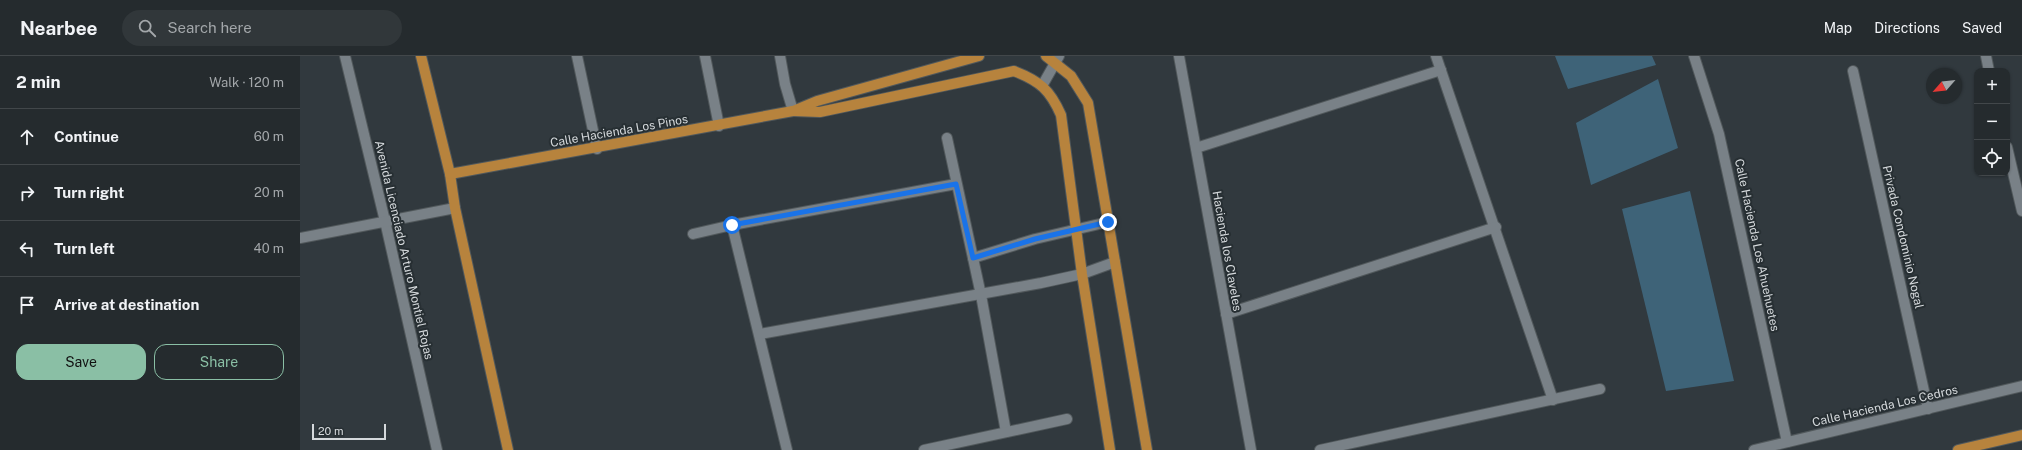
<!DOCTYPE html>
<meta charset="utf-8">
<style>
:root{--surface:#252b2e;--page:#31373a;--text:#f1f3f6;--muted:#a3a7aa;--line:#42474a;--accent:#8abfa5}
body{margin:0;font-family:"Public Sans",sans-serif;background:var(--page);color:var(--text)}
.controls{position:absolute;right:12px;top:12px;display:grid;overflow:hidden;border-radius:8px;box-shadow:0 1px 3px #0004}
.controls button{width:36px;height:36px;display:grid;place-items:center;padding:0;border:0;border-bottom:1px solid var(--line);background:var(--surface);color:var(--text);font:20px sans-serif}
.compass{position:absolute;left:1626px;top:12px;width:36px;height:36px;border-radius:50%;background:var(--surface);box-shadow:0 1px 3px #0004;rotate:242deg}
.scale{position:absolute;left:12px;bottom:10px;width:74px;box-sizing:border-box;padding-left:4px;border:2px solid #d5d9dc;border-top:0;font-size:11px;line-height:14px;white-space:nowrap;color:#d5d9dc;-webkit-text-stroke:3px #272f33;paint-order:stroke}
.stop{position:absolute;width:12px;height:12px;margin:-9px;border:3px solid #1a73e8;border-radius:50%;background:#fff}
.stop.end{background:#1a73e8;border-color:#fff;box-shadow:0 1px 4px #0008}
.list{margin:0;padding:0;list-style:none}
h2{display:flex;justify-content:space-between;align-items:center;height:52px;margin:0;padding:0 16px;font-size:17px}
h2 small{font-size:13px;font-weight:400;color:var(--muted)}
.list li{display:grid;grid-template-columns:26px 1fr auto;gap:12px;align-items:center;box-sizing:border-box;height:56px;padding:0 16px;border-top:1px solid var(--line)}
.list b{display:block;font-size:15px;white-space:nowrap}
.list em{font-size:13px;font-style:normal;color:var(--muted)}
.actions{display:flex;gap:8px;padding:12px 16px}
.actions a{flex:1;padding:9px 0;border:1px solid var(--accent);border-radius:12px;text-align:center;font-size:14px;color:var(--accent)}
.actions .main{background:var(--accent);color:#111}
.icon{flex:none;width:22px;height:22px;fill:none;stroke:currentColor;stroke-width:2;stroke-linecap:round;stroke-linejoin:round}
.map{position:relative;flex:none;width:1722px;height:394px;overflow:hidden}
header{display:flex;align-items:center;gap:24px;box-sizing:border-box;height:56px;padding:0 20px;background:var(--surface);border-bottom:1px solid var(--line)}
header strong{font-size:19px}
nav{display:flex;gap:22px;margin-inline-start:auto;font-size:14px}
.search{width:280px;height:36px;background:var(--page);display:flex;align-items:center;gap:10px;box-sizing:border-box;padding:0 14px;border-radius:22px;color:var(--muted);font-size:15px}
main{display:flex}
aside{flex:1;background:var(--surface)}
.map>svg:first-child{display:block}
.green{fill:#3e6378}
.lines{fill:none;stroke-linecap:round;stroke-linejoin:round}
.minor-casing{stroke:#51585b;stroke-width:12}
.major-casing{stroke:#51585b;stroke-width:12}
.minor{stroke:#798187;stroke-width:10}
.major{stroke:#b7833d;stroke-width:10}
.route{stroke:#1a73e8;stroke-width:5}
.labels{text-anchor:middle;stroke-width:4;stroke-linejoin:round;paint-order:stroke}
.street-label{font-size:12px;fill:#d5d9dc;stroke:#272f33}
</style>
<header>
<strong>Nearbee</strong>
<div class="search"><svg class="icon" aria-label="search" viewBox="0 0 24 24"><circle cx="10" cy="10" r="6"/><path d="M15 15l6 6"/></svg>Search here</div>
<nav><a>Map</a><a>Directions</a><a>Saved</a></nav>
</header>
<main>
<aside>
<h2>2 min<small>Walk · 120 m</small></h2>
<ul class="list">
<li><svg class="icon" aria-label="ahead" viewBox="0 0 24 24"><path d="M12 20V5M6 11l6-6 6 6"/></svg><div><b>Continue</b></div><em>60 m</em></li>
<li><svg class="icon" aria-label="right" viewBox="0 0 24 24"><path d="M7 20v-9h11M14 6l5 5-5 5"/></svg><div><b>Turn right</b></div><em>20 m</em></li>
<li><svg class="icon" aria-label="left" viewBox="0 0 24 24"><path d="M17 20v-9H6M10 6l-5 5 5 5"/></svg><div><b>Turn left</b></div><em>40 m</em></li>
<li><svg class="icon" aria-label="arrive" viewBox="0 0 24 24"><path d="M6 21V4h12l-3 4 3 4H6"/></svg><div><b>Arrive at destination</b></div></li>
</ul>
<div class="actions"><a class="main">Save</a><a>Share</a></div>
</aside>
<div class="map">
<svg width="1722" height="394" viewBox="0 0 1722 394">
<rect width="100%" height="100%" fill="#31393e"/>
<g class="green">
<path d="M 1255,0 L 1352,0 L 1356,9 L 1268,33 Z"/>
<path d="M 1358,23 L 1378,92 L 1291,129 L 1276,67 Z"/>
<path d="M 1390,135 L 1434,325 L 1366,335 L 1322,153 Z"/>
</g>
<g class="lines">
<defs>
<g id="minor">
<path d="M 45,0 L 85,165 L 137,394"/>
<path d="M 277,0 L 297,93"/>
<path d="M 405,0 L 419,70"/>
<path d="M 480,0 L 485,28 L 493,55"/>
<path d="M 879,0 L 951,394"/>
<path d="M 1136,0 L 1253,344"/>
<path d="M 1394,0 L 1419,78 L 1487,386"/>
<path d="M 1686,0 L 1689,15"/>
<path d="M 1553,15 L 1628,353"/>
<path d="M 742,30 L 759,0"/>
<path d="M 647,82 L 681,239 L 706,376"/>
<path d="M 1707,91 L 1722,155"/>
<path d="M 896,92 L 1141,14"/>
<path d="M 432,169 L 487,394"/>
<path d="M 393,178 L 432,169 L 656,128"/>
<path d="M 0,182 L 155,152"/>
<path d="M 673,202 L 735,183 L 808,166"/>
<path d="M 926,258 L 1196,171"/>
<path d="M 460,278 L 741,227 L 782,218 L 815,206"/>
<path d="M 624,394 L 767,363"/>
<path d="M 1020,394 L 1300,333"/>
<path d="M 1454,394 L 1722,330"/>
</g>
<g id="major">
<path d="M 121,0 L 150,118 L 155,152 L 208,394"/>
<path d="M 746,0 L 771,20 L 788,47 L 847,394"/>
<path d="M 493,55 L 520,56 L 714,15 C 740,25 750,34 761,59 L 782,218 L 810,394"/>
<path d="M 150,118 L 493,55 L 517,45 L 679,0"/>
<path d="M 1658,394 L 1722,379"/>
</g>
</defs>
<use href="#minor" class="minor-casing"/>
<use href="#major" class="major-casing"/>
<use href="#minor" class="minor"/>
<use href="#major" class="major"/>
</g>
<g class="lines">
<path class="route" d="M 432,169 L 656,128 L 673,202 L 735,183 L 808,166"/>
</g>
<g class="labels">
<g class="street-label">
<text transform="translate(319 75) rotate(-10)" y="4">Calle Hacienda Los Pinos</text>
<text transform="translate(1603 181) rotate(77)" y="4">Privada Condominio Nogal</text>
<text transform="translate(1457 189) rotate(78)" y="4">Calle Hacienda Los Ahuehuetes</text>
<text transform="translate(104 194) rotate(77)" y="4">Avenida Licenciado Arturo Montiel Rojas</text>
<text transform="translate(927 195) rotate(80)" y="4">Hacienda los Claveles</text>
<text transform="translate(1585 350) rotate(-13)" y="4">Calle Hacienda Los Cedros</text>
</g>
</g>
</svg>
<div class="controls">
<button>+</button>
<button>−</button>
<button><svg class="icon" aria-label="locate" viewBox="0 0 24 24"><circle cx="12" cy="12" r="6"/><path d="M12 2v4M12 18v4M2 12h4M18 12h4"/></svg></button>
</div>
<svg class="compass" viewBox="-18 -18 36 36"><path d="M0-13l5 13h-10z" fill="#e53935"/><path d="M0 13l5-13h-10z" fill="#a3a7aa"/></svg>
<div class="scale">20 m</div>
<div class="stop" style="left:432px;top:169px"></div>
<div class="stop end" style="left:808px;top:166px"></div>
</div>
</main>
